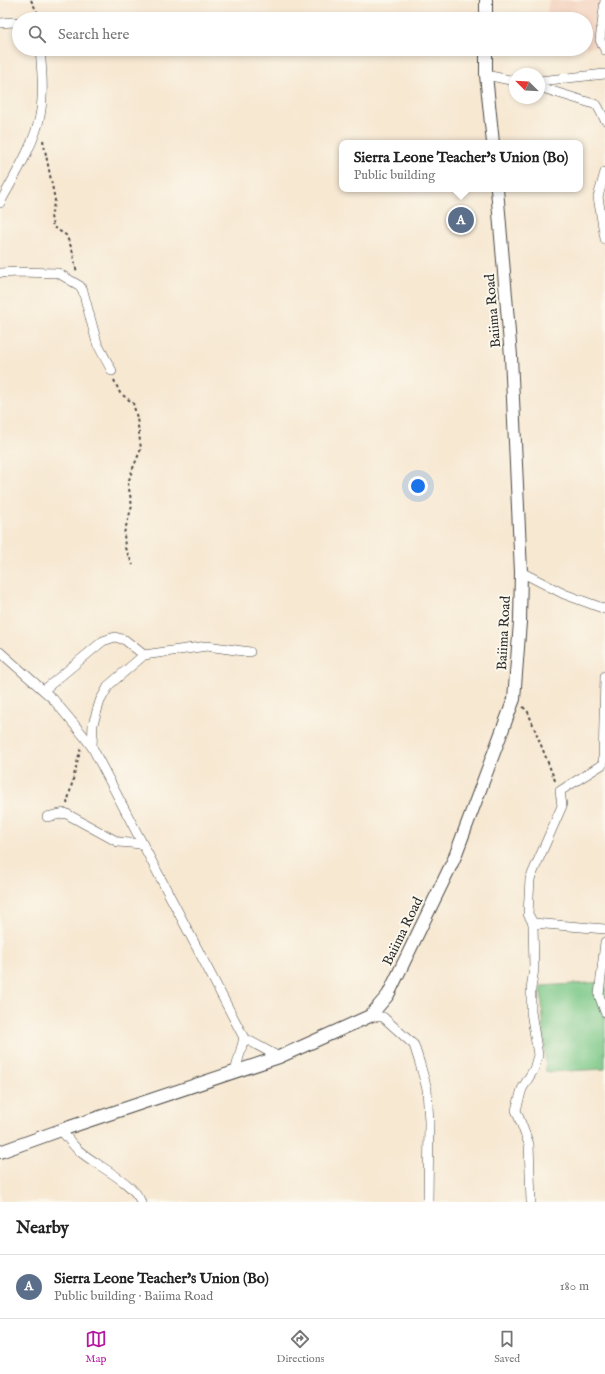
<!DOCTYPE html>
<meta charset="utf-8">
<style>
:root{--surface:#fff;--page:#f6f6f6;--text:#222;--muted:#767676;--line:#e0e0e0;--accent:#b5179e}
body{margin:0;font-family:"IM FELL English",serif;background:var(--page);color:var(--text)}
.compass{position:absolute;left:509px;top:68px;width:36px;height:36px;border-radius:50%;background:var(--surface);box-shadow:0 2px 6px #0003;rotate:294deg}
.you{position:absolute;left:418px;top:486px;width:14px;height:14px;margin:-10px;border:3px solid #fff;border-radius:50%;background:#1a73e8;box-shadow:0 0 0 6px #1a73e833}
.badge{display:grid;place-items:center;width:26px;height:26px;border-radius:50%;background:var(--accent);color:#fff;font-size:13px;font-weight:700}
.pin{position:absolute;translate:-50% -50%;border:2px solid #fff;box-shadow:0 1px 4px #0006}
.popup{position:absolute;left:339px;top:140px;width:244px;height:52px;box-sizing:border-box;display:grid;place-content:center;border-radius:8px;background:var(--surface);filter:drop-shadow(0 1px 3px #0005);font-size:13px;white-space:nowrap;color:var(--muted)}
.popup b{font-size:15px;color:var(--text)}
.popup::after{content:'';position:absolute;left:50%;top:100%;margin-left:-8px;border:8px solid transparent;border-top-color:var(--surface)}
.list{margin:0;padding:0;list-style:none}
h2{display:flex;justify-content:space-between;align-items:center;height:52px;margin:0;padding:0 16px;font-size:17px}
h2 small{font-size:13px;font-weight:400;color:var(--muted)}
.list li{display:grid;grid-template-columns:26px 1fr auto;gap:12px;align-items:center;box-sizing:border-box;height:64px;padding:0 16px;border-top:1px solid var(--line)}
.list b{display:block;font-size:15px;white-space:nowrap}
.list p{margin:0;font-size:13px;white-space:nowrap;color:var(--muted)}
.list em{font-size:13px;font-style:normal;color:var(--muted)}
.icon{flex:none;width:22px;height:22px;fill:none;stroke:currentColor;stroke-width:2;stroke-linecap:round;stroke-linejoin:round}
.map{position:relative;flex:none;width:605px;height:1202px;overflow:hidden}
.search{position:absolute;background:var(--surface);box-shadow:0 2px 6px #0003;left:12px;right:12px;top:12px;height:44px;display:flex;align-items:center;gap:10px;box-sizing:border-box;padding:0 14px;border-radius:22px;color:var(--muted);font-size:15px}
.sheet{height:116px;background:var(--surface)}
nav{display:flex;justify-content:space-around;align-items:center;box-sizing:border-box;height:56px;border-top:1px solid var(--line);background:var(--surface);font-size:11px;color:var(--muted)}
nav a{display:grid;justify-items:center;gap:2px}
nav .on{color:var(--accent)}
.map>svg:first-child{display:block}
.built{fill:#f4d3c0}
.green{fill:#79c786;stroke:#527958}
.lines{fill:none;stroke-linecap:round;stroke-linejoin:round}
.street-casing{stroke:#4a4744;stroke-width:10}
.secondary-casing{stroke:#4a4744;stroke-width:14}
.path{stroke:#4a4744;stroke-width:2;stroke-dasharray:3 3;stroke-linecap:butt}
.street{stroke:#fff;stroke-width:9}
.secondary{stroke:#fff;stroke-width:12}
.labels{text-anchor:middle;stroke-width:4;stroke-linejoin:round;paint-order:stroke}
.street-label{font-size:14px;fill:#2b2b2b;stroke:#fbf7ec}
</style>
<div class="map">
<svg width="605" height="1202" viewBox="0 0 605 1202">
<rect width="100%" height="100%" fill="#fbf7ec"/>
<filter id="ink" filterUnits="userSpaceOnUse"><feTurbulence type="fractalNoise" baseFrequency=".025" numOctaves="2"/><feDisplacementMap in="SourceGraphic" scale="8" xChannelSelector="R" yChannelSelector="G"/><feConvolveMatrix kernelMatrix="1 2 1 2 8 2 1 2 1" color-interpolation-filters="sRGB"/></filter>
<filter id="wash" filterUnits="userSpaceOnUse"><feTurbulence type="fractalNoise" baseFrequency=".012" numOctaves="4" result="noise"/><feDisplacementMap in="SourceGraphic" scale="16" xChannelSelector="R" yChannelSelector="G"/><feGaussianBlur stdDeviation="0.9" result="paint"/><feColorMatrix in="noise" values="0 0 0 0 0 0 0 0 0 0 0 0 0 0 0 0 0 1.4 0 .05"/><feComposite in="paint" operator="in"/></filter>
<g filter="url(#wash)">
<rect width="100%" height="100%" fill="#f7e8d2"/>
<path class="built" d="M 549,0 L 603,0 L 598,47 L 586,48 L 586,19 L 550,19 L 547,15 Z"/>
<path class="green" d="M 605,982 L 605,1069 L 546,1072 L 541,986 Z"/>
</g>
<g filter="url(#ink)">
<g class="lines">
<defs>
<g id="street">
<path d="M 605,0 L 600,40 L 605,50"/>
<path d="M 0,23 L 14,22 L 19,23"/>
<path d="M 486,75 L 515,81"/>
<path d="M 539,81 L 605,74"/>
<path d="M 539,87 L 597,105 L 605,120"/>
<path d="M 605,172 L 598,197 L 605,239"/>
<path d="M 0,203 C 14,177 34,145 40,116 C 44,94 42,71 40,49"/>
<path d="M 0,273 L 18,272 L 58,273 L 80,286 L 83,291 L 97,343 L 112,371"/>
<path d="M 521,572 L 564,594 L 605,609"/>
<path d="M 0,652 L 53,699 L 83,735 L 92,747 L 244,1038 L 279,1057"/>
<path d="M 44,690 L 103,641 L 115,637 L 125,640 L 144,655"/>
<path d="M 92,747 L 93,724 L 100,701 L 109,685 L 144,655 L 207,646 L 250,652"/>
<path d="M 47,817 L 65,813 L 118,842 L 142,844"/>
<path d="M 533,923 L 605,929"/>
<path d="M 605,942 L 599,995 L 605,1012"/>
<path d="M 370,1016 L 383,1017 L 414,1045 L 420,1064 L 427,1089 L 429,1122 L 428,1202"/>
<path d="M 235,1072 L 244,1038"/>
<path d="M 61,1130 C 66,1136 71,1143 77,1149 C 94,1165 133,1181 141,1202"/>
<path d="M 531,1202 L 529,1144 L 516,1110 L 522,1089 L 534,1069 L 538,1055 L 531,1012 L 531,989 L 534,969 L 533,923 L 528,914 L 530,879 L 562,806 L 560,791 L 603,764 L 605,676"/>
</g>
<g id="secondary">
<path d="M 486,19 L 486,0"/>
<path d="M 486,49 L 486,75 L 493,143"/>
<path d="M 0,1152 L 61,1130 L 279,1057 L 370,1016 L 388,995 L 454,859 L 514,699 L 520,622 L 521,572 L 511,356 L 497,189"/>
</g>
</defs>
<use href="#street" class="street-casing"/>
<use href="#secondary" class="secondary-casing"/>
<g class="path">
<path d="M 31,0 L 37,12 L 37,19"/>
<path d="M 43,140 L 55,200 L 51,216 L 53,227 L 66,235 L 72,249 L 77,273"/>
<path d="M 114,380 L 120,393 L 133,403 L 137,418 L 141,449 L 133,468 L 128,483 L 132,506 L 124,533 L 125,548 L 133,565"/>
<path d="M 523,707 L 528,712 L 556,783"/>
<path d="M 67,804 L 81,747"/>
</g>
<use href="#street" class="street"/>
<use href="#secondary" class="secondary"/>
</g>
</g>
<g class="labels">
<g class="street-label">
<text transform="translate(492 311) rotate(-95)" y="5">Baiima Road</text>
<text transform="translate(503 633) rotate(-87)" y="5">Baiima Road</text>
<text transform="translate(402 931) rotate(-64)" y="5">Baiima Road</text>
</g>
</g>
</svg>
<svg class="compass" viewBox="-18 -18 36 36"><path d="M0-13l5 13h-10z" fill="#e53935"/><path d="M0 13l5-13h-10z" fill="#767676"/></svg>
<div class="you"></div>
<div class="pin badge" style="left:461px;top:220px;background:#5c6f8a">A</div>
<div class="popup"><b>Sierra Leone Teacher's Union (Bo)</b>Public building</div>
<div class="search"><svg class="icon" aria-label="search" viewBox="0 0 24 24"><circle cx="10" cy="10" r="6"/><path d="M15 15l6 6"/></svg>Search here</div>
</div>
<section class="sheet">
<h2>Nearby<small></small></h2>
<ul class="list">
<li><span class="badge" style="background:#5c6f8a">A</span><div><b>Sierra Leone Teacher's Union (Bo)</b><p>Public building · Baiima Road</p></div><em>180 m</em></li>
</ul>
</section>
<nav>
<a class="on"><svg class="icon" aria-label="map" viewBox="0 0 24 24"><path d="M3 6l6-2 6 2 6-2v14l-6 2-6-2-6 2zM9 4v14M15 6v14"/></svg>Map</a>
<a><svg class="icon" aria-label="directions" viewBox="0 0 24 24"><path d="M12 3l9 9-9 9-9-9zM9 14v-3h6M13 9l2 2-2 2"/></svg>Directions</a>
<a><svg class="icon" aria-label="saved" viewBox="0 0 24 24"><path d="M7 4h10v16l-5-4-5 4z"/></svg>Saved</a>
</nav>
